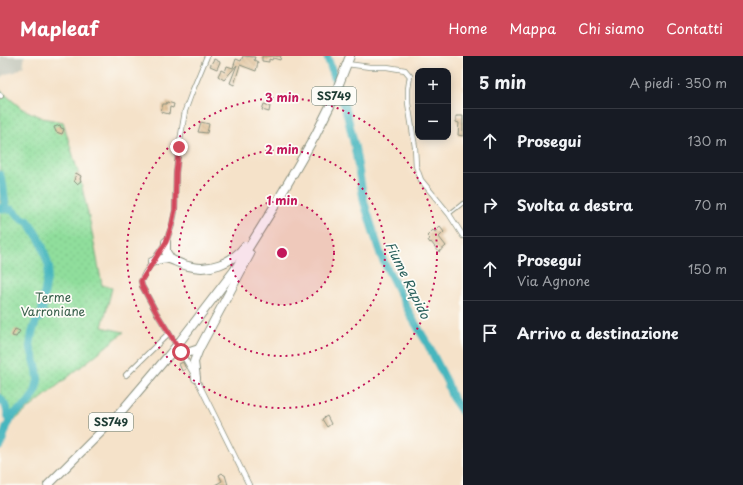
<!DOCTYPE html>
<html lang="it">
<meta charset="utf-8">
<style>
:root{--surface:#171b24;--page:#20242c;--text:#f1f3f6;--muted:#9ea1a6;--line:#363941;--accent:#d1495b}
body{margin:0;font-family:"Playpen Sans",sans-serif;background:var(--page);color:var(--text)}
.controls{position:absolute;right:12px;top:12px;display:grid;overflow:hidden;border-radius:8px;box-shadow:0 2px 10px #0003}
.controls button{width:36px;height:36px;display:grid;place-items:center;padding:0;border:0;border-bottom:1px solid var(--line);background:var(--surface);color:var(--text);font:20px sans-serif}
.stop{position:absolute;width:12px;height:12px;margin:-9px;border:3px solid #d1495b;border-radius:50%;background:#fff}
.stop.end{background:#d1495b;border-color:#fff;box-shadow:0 1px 4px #0008}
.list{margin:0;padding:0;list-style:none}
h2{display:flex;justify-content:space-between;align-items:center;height:52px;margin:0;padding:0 16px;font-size:17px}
h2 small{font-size:13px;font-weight:400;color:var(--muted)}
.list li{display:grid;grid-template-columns:26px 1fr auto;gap:12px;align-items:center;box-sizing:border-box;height:64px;padding:0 16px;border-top:1px solid var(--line)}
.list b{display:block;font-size:15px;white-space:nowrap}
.list p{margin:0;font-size:13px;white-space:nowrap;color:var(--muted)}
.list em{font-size:13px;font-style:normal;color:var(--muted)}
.icon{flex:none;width:22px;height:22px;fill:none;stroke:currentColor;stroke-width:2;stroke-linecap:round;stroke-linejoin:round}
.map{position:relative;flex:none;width:463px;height:429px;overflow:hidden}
header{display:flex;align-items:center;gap:24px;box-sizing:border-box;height:56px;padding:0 20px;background:var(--accent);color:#fff}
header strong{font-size:19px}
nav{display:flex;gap:22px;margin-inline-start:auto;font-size:14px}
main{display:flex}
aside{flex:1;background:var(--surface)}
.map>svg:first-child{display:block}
.railway{fill:#c3c6b9}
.grass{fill:url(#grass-dots);stroke:#588e68}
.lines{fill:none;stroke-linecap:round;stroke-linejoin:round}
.river{stroke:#47b6be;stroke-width:8}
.building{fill:url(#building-back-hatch)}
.service-casing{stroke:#8a907e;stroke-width:4.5}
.minor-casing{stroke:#8a907e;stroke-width:6}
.trunk-casing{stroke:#8a907e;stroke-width:10}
.service{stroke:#fff;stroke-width:2.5}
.minor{stroke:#fff;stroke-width:4.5}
.trunk{stroke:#fff;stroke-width:8}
.trunk-bridge-casing{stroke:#8a907e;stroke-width:10;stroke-linecap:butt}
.trunk-bridge{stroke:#fff;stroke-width:8}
.route{stroke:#d1495b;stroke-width:5}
.ring{fill:none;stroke:#c2185b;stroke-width:2;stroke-dasharray:2 4}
.labels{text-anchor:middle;stroke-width:3.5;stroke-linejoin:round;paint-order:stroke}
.shield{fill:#fdfcf7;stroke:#62766e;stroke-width:1}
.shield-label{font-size:11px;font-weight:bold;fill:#1f3d34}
.park-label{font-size:12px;fill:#365d49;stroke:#fdfcf7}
.water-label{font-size:13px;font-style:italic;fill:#2b615d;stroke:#fdfcf7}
.centre{fill:#c2185b;stroke:#fdfcf7;stroke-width:2}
.ring-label{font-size:12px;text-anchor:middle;font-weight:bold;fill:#c2185b;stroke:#fdfcf7;stroke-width:3.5;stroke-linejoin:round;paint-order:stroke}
</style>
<header>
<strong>Mapleaf</strong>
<nav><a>Home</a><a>Mappa</a><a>Chi siamo</a><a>Contatti</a></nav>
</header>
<main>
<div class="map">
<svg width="463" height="429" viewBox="0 0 463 429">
<defs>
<pattern id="grass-dots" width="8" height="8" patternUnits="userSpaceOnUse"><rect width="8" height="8" fill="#90de9c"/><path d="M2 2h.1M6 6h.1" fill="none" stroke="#7cbf87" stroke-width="1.8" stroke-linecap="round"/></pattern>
<pattern id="building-back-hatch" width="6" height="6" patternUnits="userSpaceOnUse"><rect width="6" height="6" fill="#debb8e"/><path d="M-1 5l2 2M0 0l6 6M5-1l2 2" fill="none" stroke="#b39975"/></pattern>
</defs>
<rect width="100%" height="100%" fill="#fdfcf7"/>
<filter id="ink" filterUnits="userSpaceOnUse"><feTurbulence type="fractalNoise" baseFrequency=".025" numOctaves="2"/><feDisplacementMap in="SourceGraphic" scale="8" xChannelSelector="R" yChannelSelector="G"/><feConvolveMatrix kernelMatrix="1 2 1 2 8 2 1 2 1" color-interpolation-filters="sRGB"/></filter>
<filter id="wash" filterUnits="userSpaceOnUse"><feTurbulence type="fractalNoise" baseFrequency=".012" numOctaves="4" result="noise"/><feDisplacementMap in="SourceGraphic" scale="16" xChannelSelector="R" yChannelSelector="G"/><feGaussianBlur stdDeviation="0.9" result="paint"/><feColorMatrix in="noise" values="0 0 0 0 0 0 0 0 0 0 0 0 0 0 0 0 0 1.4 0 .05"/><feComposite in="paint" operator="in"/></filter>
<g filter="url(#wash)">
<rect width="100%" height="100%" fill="#f5e2c9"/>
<path class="railway" d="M 0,0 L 25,0 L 23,11 L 15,16 L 5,18 L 0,22 Z"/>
<path class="grass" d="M 0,34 L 21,52 L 42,62 L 63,66 L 80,123 L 90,166 L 102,229 L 112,232 L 102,271 L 124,276 L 11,367 L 0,337 Z"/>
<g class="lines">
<g class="river">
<path d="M 327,0 L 347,58 L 355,92 L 364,146 L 381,200 L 412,262 L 426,285 L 447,326 L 452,341 L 463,357"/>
<path d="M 0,119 L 3,129 L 6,153"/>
<path d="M 0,152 L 12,154 L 24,164 L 28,165 L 41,186 L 49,211 L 43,246 L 42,259 L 36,265 L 32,277 L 30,290 L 37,313 L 38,324 L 35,337 L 27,348 L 14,358 L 7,370 L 0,391"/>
<path d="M 0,342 L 6,351 L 9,365"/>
</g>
</g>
<g id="blocks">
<g class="building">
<path d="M 243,0 L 255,1 L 254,4 L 258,6 L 256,15 L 240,9 L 234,29 L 230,27 L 237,9 L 224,24 L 218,20 L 221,14 L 225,16 L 227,10 L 233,12 L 236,3 L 241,5 Z"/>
<path d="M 262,0 L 281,0 L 280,4 L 273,2 L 272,4 L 269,3 L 269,6 L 262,5 Z"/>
<path d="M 214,3 L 220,6 L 217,13 L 210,10 Z"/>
<path d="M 167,46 L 174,48 L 173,52 L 170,51 L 169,58 L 161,56 L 163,48 L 166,48 Z"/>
<path d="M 264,48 L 270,50 L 269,56 L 262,54 Z"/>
<path d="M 456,60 L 463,60 L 463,80 L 458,79 L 459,67 L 456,66 Z"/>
<path d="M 201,66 L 209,68 L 207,77 L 198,76 Z"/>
<path d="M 60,69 L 61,72 L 64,73 L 62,78 L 56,76 L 54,71 Z"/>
<path d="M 76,117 L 81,120 L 80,123 L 81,125 L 77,128 L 74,125 Z"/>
<path d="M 440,171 L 444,176 L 439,181 L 446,190 L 439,196 L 431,186 L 430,187 L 428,184 L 430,183 L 427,180 L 433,174 L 435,176 Z"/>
<path d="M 15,273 L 20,275 L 16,281 L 12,280 Z"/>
<path d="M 183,306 L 186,313 L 182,315 L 179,308 Z"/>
<path d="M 327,360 L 331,368 L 327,371 L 322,363 Z"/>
<path d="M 222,417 L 224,419 L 225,419 L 228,429 L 215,429 L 222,425 L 219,419 Z"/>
</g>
</g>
</g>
<g filter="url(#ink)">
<use href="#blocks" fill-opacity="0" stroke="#8a907e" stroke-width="1"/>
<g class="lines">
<defs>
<path id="service" d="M 449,158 L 463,147"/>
<g id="minor">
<path d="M 347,8 L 370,11 L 387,11 L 405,14 L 410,20 L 408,33 L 408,47 L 415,91 L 416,110 L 421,124 L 449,158 L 463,180"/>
<path d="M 0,39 L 1,40"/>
<path d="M 177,290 L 156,256 L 142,230 L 141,225 L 145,217 L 166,186 L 172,169 L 175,155 L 176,117 L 179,91 L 185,55 L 192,36 L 207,0"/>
<path d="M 181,296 L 196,322 L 249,429"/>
<path d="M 126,319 L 169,277"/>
</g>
<g id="trunk">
<path d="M 166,186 L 166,196 L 170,202"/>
<path d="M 152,206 C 171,198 171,206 188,210 C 209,216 232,207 245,190"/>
<path d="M 181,284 L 234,215 L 274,151 L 315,80 L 331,48 L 350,0"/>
<path d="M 181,296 L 190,296 L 199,293"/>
<path d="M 196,322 L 194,306 L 199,293 L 250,198"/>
<path d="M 48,429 L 119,358 L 169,299"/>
</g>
</defs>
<use href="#service" class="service-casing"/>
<use href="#minor" class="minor-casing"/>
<use href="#trunk" class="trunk-casing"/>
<use href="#service" class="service"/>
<use href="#minor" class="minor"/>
<use href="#trunk" class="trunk"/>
<defs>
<path id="trunk-bridge" d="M 169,299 L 181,284"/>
</defs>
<use href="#trunk-bridge" class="trunk-bridge-casing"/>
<use href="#trunk-bridge" class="trunk-bridge"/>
</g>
</g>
<g class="lines" filter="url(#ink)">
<path class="route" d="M 179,91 L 176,117 L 175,154 L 172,168 L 166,186 L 141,225 L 142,230 L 156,256 L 181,296"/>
</g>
<circle cx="282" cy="197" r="52" fill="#c2185b" fill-opacity=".12"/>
<g class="ring">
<circle cx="282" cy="197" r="52"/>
<circle cx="282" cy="197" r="103"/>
<circle cx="282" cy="197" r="155"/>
</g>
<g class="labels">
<g class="shield">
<rect x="312" y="31" width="44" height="18" rx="3"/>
<rect x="89" y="357" width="44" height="18" rx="3"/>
</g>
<g class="shield-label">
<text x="334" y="44">SS749</text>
<text x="111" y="370">SS749</text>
</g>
<g class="park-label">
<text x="53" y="246">Terme<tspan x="53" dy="14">Varroniane</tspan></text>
</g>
<g class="water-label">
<text transform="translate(408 224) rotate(64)" y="5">Fiume Rapido</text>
</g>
</g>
<circle cx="282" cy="197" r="6" class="centre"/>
<g class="ring-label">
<text x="282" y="46">3 min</text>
<text x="282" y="98">2 min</text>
<text x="282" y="149">1 min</text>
</g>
</svg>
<div class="controls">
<button>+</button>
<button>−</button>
</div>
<div class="stop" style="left:181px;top:296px"></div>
<div class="stop end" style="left:179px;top:91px"></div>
</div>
<aside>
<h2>5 min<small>A piedi · 350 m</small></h2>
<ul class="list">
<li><svg class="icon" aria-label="ahead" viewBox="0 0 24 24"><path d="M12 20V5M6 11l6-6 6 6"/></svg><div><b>Prosegui</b></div><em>130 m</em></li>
<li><svg class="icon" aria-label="right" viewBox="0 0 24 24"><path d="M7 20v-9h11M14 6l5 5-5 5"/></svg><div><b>Svolta a destra</b></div><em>70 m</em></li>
<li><svg class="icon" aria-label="ahead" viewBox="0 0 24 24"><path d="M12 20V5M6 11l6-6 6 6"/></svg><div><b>Prosegui</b><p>Via Agnone</p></div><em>150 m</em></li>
<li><svg class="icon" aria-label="arrive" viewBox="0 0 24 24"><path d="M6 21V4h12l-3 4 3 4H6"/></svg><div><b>Arrivo a destinazione</b></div></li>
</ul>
</aside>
</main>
